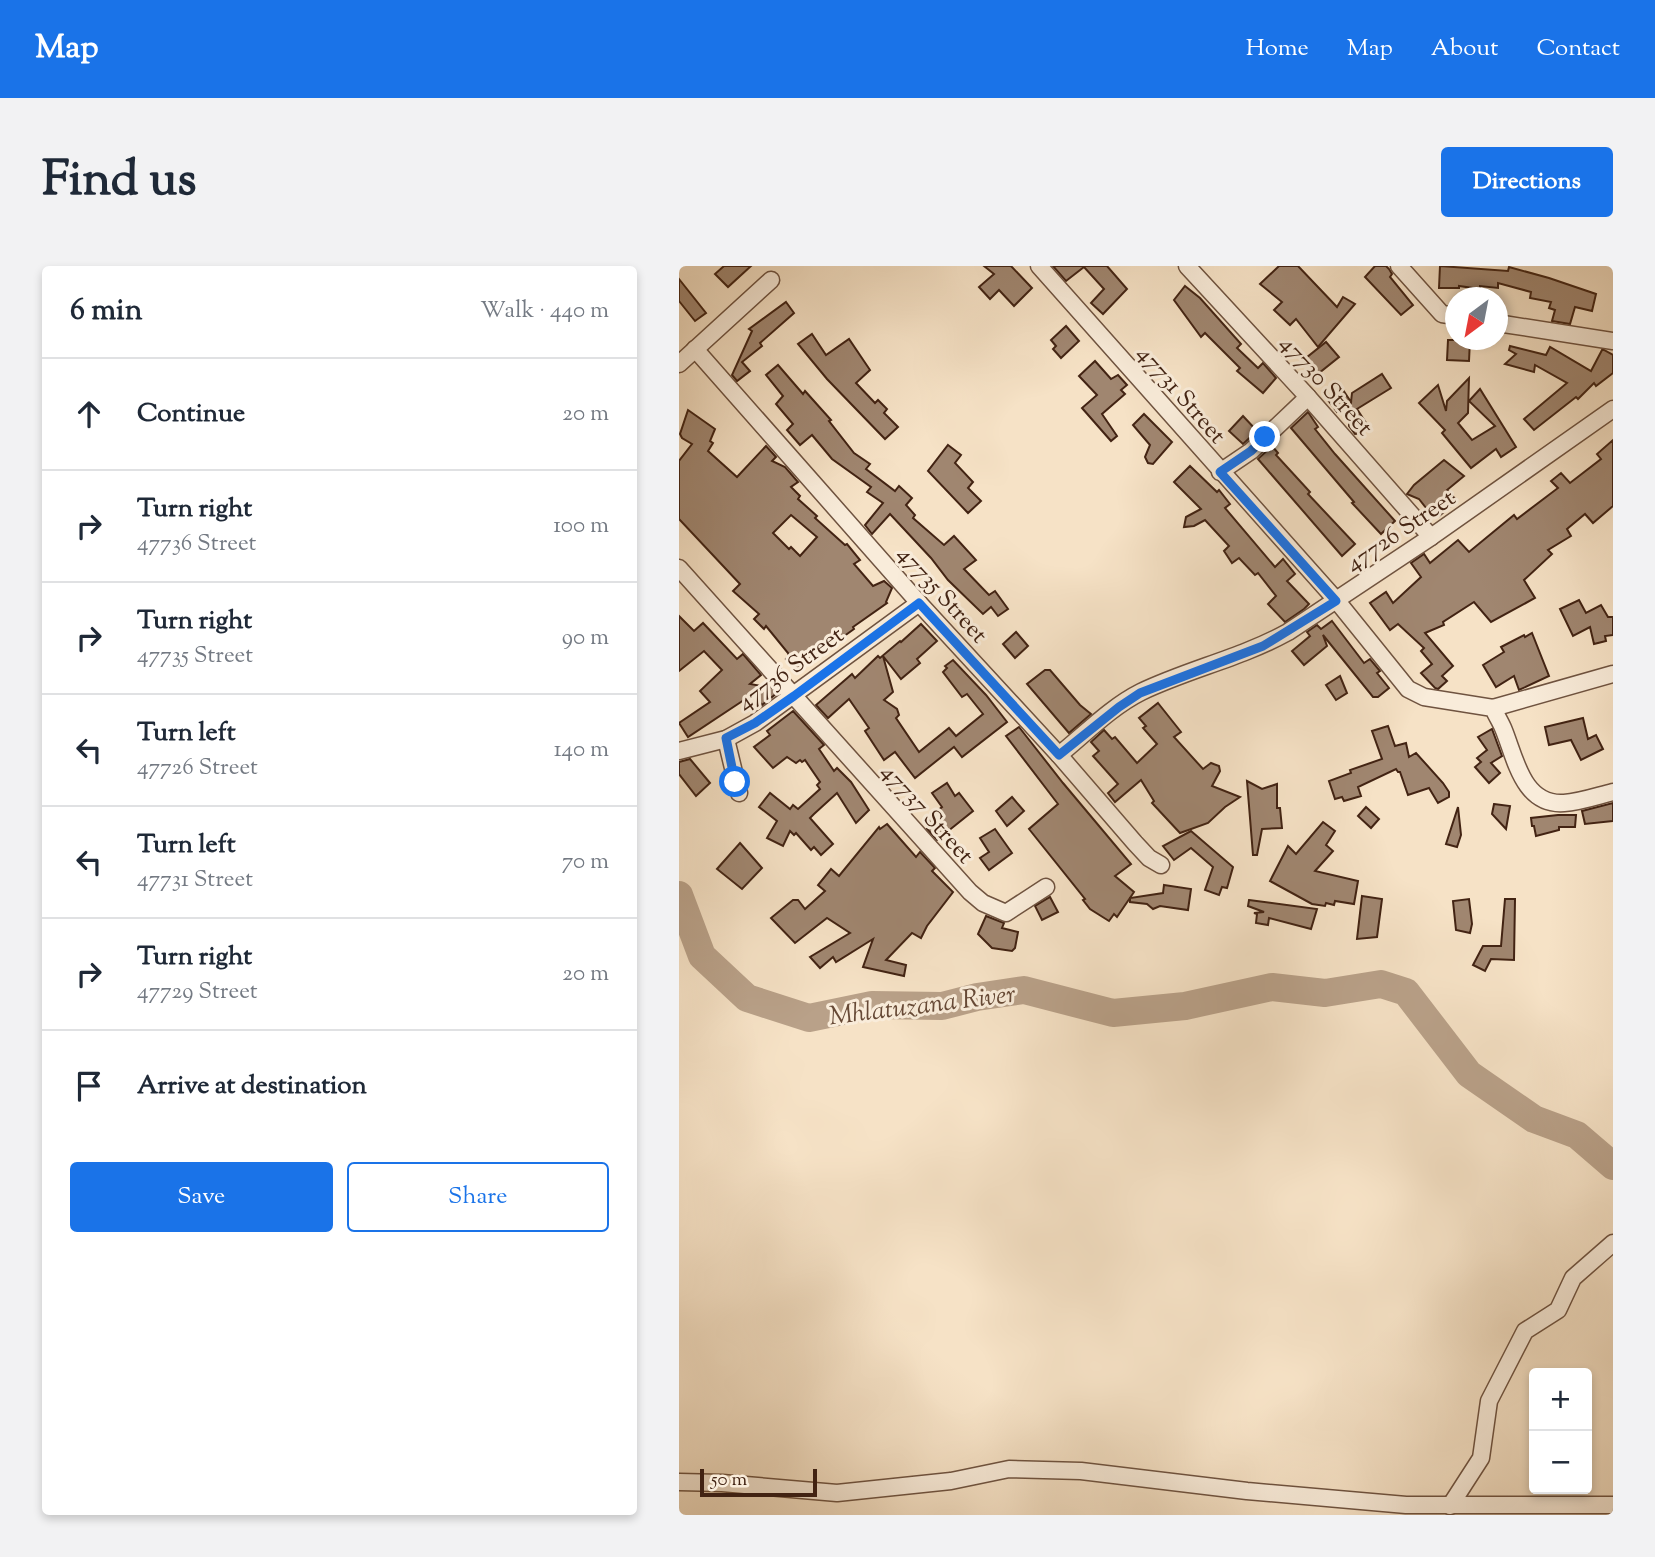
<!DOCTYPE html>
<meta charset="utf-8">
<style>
:root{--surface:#fff;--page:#f2f2f3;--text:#1f2937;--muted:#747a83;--line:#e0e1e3;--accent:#1a73e8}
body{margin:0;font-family:"Sorts Mill Goudy",serif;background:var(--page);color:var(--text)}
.controls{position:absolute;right:21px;bottom:21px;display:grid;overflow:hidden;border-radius:7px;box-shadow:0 4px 10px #0003}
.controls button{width:63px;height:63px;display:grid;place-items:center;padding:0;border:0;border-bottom:2px solid var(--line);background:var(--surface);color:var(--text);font:35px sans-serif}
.compass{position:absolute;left:766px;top:21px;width:63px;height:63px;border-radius:50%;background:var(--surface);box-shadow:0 4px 10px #0003;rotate:212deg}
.scale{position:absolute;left:21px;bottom:18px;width:117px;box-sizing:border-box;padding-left:7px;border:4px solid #422313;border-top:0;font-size:19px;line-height:24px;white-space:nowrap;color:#422313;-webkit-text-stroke:5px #f9ecda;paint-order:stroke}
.stop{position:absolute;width:21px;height:21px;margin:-16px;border:5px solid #1a73e8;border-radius:50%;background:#fff}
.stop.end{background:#1a73e8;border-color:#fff;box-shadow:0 2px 7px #0008}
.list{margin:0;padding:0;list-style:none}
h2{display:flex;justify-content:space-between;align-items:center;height:91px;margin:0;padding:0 28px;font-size:30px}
h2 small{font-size:23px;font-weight:400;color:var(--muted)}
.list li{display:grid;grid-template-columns:46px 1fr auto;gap:21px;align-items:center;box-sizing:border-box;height:112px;padding:0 28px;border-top:2px solid var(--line)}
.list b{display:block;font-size:26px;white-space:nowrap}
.list p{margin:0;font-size:23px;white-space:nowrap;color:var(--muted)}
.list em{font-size:23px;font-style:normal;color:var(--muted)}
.actions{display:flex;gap:14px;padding:21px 28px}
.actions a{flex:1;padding:16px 0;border:2px solid var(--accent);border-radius:7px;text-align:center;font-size:24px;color:var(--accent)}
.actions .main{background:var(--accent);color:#fff}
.icon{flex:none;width:38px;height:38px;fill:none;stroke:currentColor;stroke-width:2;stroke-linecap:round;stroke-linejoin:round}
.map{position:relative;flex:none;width:934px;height:1249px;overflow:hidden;border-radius:7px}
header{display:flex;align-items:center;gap:42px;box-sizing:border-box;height:98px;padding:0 35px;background:var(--accent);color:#fff}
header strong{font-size:33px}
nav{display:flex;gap:38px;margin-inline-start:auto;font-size:24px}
.intro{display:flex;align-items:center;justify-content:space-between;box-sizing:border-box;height:168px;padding:0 42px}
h1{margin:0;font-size:49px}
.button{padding:18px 32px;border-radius:7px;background:var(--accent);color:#fff;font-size:24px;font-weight:700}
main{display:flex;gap:42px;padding:0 42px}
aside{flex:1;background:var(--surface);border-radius:7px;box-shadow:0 4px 10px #0003}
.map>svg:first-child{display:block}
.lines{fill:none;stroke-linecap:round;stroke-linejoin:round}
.river{stroke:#b9a189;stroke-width:28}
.building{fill:#a08670;stroke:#422313;stroke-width:2;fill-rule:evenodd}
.minor-casing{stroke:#6f5340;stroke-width:19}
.minor{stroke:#f9ecda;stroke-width:16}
.route{stroke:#1a73e8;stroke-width:9}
.labels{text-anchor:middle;stroke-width:6;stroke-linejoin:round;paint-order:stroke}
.street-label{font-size:24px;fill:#422313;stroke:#f9ecda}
.water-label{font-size:26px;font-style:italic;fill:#664936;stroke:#f9ecda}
</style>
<header>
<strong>Map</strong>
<nav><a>Home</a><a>Map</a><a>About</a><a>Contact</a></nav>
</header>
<div class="intro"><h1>Find us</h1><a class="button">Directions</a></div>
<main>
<aside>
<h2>6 min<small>Walk · 440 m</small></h2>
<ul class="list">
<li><svg class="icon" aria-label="ahead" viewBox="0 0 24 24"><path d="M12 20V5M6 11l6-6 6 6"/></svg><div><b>Continue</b></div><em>20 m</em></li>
<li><svg class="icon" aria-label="right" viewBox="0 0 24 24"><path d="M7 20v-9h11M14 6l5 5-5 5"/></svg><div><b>Turn right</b><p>47736 Street</p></div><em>100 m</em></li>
<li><svg class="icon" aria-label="right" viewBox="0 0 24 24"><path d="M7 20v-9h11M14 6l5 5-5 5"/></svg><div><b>Turn right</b><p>47735 Street</p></div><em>90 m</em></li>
<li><svg class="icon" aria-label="left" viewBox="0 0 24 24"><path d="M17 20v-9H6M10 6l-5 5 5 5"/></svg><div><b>Turn left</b><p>47726 Street</p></div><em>140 m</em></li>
<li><svg class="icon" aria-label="left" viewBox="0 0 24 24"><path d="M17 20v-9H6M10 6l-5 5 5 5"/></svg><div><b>Turn left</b><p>47731 Street</p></div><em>70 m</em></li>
<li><svg class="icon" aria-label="right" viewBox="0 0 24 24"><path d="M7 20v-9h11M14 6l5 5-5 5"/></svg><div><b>Turn right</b><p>47729 Street</p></div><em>20 m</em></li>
<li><svg class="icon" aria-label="arrive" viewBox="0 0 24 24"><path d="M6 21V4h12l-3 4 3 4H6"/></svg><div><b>Arrive at destination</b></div></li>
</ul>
<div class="actions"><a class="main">Save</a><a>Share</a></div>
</aside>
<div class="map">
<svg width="934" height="1249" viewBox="0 0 934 1249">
<rect width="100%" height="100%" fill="#f6e2c6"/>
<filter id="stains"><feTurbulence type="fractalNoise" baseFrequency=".00286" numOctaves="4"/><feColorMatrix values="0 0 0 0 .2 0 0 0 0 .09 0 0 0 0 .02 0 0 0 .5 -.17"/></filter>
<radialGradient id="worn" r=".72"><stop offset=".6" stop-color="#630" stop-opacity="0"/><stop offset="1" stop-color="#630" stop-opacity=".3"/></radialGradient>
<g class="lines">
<path class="river" d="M 0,629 L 23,690 L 68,732 L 130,752 L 193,739 L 263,740 L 298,731 L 345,724 L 434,747 L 506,740 L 593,721 L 646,727 L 702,718 L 727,726 L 790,808 L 855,853 L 898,869 L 934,900"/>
</g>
<g class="building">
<path d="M 45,0 L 72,0 L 49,21 L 36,8 Z"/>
<path d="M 305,0 L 332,0 L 353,22 L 335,40 L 320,24 L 311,33 L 300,21 L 315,8 Z"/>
<path d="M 374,0 L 428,0 L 448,23 L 424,48 L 412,37 L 425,23 L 405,1 L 387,15 Z"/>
<path d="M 600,0 L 619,0 L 658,41 L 664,31 L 676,38 L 639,81 L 617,53 L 611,59 L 595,44 L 603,36 L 581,18 Z"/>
<path d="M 696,0 L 707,0 L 710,3 L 713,8 L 711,11 L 734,39 L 722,49 L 686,11 Z"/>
<path d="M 761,0 L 829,5 L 830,1 L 870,12 L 917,28 L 913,45 L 896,41 L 891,58 L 873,55 L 876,44 L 870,42 L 872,36 L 851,32 L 852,26 L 819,17 L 819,22 L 801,20 L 801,23 L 780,20 L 780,22 L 760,22 Z"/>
<path d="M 0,13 L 27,47 L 16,55 L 0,35 Z"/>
<path d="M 506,20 L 521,32 L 562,78 L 558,82 L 579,102 L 584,97 L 597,112 L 584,127 L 558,105 L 561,102 L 526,67 L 522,71 L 495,34 Z"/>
<path d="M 107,36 L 115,47 L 81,77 L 83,80 L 63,96 L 71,105 L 58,115 L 53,109 L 73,65 L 70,63 Z"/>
<path d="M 387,60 L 400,75 L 382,92 L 374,83 L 377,80 L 372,74 Z"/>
<path d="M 133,68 L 147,89 L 170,73 L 191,104 L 177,117 L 196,137 L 199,134 L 208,143 L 205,147 L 219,161 L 206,173 L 148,113 L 119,78 Z"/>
<path d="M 769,74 L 791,74 L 790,95 L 768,94 Z"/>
<path d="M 647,76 L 660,91 L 640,107 L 627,92 Z"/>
<path d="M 831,80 L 867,89 L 871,81 L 912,105 L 923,84 L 925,84 L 934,89 L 934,107 L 917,120 L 915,117 L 899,133 L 897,131 L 855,164 L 845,153 L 888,117 L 856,99 L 855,106 L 826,98 L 837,88 L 830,84 Z"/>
<path d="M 416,95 L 432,113 L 439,109 L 448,119 L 442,124 L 446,128 L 423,148 L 438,170 L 432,175 L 403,142 L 418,129 L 400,110 Z"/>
<path d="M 99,99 L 124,128 L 126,125 L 152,154 L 150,155 L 175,187 L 191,198 L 187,203 L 216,225 L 220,220 L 233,232 L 227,239 L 236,249 L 234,252 L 265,279 L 275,270 L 297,294 L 285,303 L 310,329 L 316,325 L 329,343 L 319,350 L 312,341 L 304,348 L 269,314 L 252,292 L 211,248 L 193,268 L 186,259 L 204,237 L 188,226 L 192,221 L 153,193 L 133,169 L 121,179 L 108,164 L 114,158 L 97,138 L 104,130 L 87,109 Z"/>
<path d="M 703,108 L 712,122 L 678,143 L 689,160 L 684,167 L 676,168 L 670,160 L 672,137 L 658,146 L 649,134 L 664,124 L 672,136 L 673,127 Z"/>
<path d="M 790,112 L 789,147 L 779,157 L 793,174 L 816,160 L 790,135 L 801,123 L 837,181 L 822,191 L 817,183 L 792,202 L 763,167 L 766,164 L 740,137 L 759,119 L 767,145 L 768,135 Z"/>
<path d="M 9,144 L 36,163 L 31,175 L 34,177 L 29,185 L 58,211 L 87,180 L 97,191 L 93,195 L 106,201 L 119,216 L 112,221 L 121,230 L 119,233 L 138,250 L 136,252 L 166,279 L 168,278 L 181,294 L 175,298 L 194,320 L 205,315 L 213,322 L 207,336 L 208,337 L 174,361 L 175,363 L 132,394 L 119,406 L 107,393 L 110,390 L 109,387 L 87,360 L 85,363 L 75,353 L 80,348 L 54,325 L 61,318 L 0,253 L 0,195 L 13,178 L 3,172 L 1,168 ZM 112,249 L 138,271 L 121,290 L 112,281 L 110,283 L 94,267 Z"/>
<path d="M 629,146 L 639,161 L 636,163 L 656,188 L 716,255 L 702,268 L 673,237 L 675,236 L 612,162 Z"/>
<path d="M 465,148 L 493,176 L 474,198 L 469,197 L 466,191 L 471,179 L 454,159 Z"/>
<path d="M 564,150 L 578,165 L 564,178 L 550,165 Z"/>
<path d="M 934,174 L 934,240 L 914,257 L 906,248 L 888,263 L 892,270 L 869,284 L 873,288 L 845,314 L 856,332 L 812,356 L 795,336 L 764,356 L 765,359 L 746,367 L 774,400 L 763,410 L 768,415 L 759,423 L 756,422 L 742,407 L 753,398 L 742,385 L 745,382 L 719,358 L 711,364 L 691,337 L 707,326 L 714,337 L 742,311 L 732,297 L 745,288 L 751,297 L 779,274 L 790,286 L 835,249 L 838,253 L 879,222 L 872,215 L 882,207 L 891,217 L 922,193 L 918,188 Z"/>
<path d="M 269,179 L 282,189 L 276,197 L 294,216 L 289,222 L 302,235 L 289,247 L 249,205 Z"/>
<path d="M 593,180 L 599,187 L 597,189 L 631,226 L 629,228 L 676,278 L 663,290 L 579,193 Z"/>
<path d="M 765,194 L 785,210 L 768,224 L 778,235 L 760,250 L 755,244 L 751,247 L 740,233 L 728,228 L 735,219 Z"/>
<path d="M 511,200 L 538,226 L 540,224 L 551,238 L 546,242 L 596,301 L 604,293 L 616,308 L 608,315 L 630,338 L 625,343 L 606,356 L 589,338 L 597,330 L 579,307 L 576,309 L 560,292 L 553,297 L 545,285 L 550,280 L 526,254 L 515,260 L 505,261 L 507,251 L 522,243 L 495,216 Z"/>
<path d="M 900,334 L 907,347 L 922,339 L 929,351 L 934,351 L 934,369 L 926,370 L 927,375 L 915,378 L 911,361 L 894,370 L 881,343 Z"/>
<path d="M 0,350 L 15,365 L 24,357 L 58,393 L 64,388 L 82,409 L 71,418 L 94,422 L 98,427 L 83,439 L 74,428 L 9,471 L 0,457 L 31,436 L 21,425 L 43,404 L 25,385 L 0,405 Z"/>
<path d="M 653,355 L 685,397 L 691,393 L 701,405 L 698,407 L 710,422 L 699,431 L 694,431 L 644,369 L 648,380 L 625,399 L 613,385 L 631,370 L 628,366 L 638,359 L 642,363 Z"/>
<path d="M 242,358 L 258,375 L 238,393 L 241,397 L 222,413 L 204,390 L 214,426 L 205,434 L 218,443 L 220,449 L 217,452 L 240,486 L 270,462 L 277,470 L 304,448 L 288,428 L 283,431 L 264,406 L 268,402 L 266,400 L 274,394 L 307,429 L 328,456 L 283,491 L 275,481 L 236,512 L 216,486 L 205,494 L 186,465 L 190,462 L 170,433 L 149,452 L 137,439 L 173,408 L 176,412 L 199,390 L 201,392 L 221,375 L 222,376 Z"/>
<path d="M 337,366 L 349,380 L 336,392 L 324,378 Z"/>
<path d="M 853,367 L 870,410 L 840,424 L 835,410 L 817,421 L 804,399 L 825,386 L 822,381 L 845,369 L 846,371 Z"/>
<path d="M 366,404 L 371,404 L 401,439 L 412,448 L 390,467 L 348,418 Z"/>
<path d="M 661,410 L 668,427 L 657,434 L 647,419 Z"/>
<path d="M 479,437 L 502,466 L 495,471 L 524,503 L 532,497 L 540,500 L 541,505 L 533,520 L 561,531 L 546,541 L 529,557 L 501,567 L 473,537 L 475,535 L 462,514 L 436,536 L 429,527 L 439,518 L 414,490 L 420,485 L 412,476 L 425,464 L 433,473 L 436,471 L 458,497 L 478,478 L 464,462 L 467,460 L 460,452 Z"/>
<path d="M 114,445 L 145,479 L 140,483 L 155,505 L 158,502 L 172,516 L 190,544 L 177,557 L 158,527 L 135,548 L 131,552 L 154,578 L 142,589 L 135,581 L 132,584 L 117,567 L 115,569 L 111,565 L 104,580 L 88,572 L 98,555 L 80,541 L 91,527 L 111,543 L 114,539 L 119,543 L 141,523 L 138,519 L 141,516 L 126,494 L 123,496 L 121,494 L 117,497 L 108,491 L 94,502 L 75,481 L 91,469 L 88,465 Z"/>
<path d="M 904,452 L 909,473 L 917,469 L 924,483 L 902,494 L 892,474 L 870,479 L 866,461 Z"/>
<path d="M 709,460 L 716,480 L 727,477 L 730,491 L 737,487 L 764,517 L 770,526 L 770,531 L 759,537 L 750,522 L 729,529 L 721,506 L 719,506 L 717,503 L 679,521 L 682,530 L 665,535 L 663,531 L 656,533 L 650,515 L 672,507 L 671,504 L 703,493 L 693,465 Z"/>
<path d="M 340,461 L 384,517 L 452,598 L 436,610 L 455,626 L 438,651 L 435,648 L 430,655 L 411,643 L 404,634 L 406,633 L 350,563 L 379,538 L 327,470 Z"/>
<path d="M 813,463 L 823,490 L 812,497 L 821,507 L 810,517 L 796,501 L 802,496 L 798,492 L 808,484 L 799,471 Z"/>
<path d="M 11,493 L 31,517 L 17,530 L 0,508 L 0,496 Z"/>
<path d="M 568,515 L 583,523 L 598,518 L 598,542 L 601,542 L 603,562 L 583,563 L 578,589 L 574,589 Z"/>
<path d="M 268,517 L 276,530 L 280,527 L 294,545 L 258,574 L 248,563 L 252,560 L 247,554 L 263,541 L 253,527 Z"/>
<path d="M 333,531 L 345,545 L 328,560 L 317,545 Z"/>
<path d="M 934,537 L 934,555 L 906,558 L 903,545 Z"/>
<path d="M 815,538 L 831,540 L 827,563 L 813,548 Z"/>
<path d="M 687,541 L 700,553 L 692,562 L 679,550 Z"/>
<path d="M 779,541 L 782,569 L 778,581 L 767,578 Z"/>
<path d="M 879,549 L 897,549 L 896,561 L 880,561 L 880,564 L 857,570 L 855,560 L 853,560 L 852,552 Z"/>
<path d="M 644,556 L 656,565 L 647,579 L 654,585 L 636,605 L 679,615 L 675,638 L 656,635 L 655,639 L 647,637 L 646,640 L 633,638 L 591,615 L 609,580 L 617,588 Z"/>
<path d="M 208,558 L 237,591 L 241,586 L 256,602 L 253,605 L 274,626 L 248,660 L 242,672 L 233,667 L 207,694 L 227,699 L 225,710 L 184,701 L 194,673 L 157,696 L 154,691 L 141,702 L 131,691 L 171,667 L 148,652 L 116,677 L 92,652 L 114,634 L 119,634 L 126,643 L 146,625 L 139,619 L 152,603 L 160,610 L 200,561 L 201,563 Z"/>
<path d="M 316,563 L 333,587 L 310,604 L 301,592 L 310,586 L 301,572 Z"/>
<path d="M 512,565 L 554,601 L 548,622 L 543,621 L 540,629 L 526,624 L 534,601 L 512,582 L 495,594 L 484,580 Z"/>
<path d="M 61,577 L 83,602 L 63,623 L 38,603 Z"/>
<path d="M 485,619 L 512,623 L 509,644 L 481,640 L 474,643 L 468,638 L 451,636 L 451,632 L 484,627 Z"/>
<path d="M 683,630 L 703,633 L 698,671 L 678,673 Z"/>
<path d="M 371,631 L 379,646 L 363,654 L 356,640 Z"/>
<path d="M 790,633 L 793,658 L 791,667 L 777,664 L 774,635 Z"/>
<path d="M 826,633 L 836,633 L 835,694 L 812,693 L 806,705 L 794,699 L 804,680 L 822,680 Z"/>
<path d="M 570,634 L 638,643 L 632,663 L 590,652 L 589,659 L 577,657 L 578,648 L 575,647 L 585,646 L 569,640 Z"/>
<path d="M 307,650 L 325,657 L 323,662 L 339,666 L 336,682 L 333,685 L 313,682 L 299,668 Z"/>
</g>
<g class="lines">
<defs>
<g id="minor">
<path d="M 360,0 L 658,335 L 729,423 L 745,431 L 814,442 C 817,449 821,455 824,462 C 836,490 843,540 885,537 C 901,536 918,530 934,526"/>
<path d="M 508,0 L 629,131 L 752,271"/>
<path d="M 720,0 L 763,48 L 776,50"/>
<path d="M 818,57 L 934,75"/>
<path d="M 16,83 L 240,337 L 380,489 L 456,577 L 470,592 L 482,599"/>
<path d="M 0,98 L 92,14"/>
<path d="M 541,206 L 572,185 L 629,131"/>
<path d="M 0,302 L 291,626 L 304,637 L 327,647 L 367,621"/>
<path d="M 814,442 L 934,408"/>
<path d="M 47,473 L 60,527"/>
<path d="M 0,485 L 47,473 L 76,457 L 240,337"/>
<path d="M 380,489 C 406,468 432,441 462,426 C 510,403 562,392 609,366 L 752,271 L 934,143"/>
<path d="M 0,1216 L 43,1217 L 158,1227 L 272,1215 L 330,1203 L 402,1205 L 568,1225 L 727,1239 L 934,1239"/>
<path d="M 771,1240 L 802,1192 L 810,1135 L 846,1065 L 879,1044 L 894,1012 L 934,977"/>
</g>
</defs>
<use href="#minor" class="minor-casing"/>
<use href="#minor" class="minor"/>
</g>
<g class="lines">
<path class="route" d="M 56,516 L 47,472 L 76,457 L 115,430 L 240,337 L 380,489 L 440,441 L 461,427 L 584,380 L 657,335 L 541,206 L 572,185 L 586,171"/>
</g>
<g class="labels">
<g class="street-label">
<text transform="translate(648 119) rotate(48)" y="8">47730 Street</text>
<text transform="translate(503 128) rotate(49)" y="8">47731 Street</text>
<text transform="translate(721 264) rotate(-34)" y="8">47726 Street</text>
<text transform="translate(264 328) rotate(48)" y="8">47735 Street</text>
<text transform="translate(111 402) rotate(-36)" y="8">47736 Street</text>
<text transform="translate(249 547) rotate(48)" y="8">47737 Street</text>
</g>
<g class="water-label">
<text transform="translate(243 738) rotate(-7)" y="9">Mhlatuzana River</text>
</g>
</g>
<rect width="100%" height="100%" filter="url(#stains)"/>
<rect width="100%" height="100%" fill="url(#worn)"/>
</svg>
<div class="controls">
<button>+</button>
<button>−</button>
</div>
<svg class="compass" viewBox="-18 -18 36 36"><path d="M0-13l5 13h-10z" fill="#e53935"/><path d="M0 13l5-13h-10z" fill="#747a83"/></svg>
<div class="scale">50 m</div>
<div class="stop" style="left:56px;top:516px"></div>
<div class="stop end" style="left:586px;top:171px"></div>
</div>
</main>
